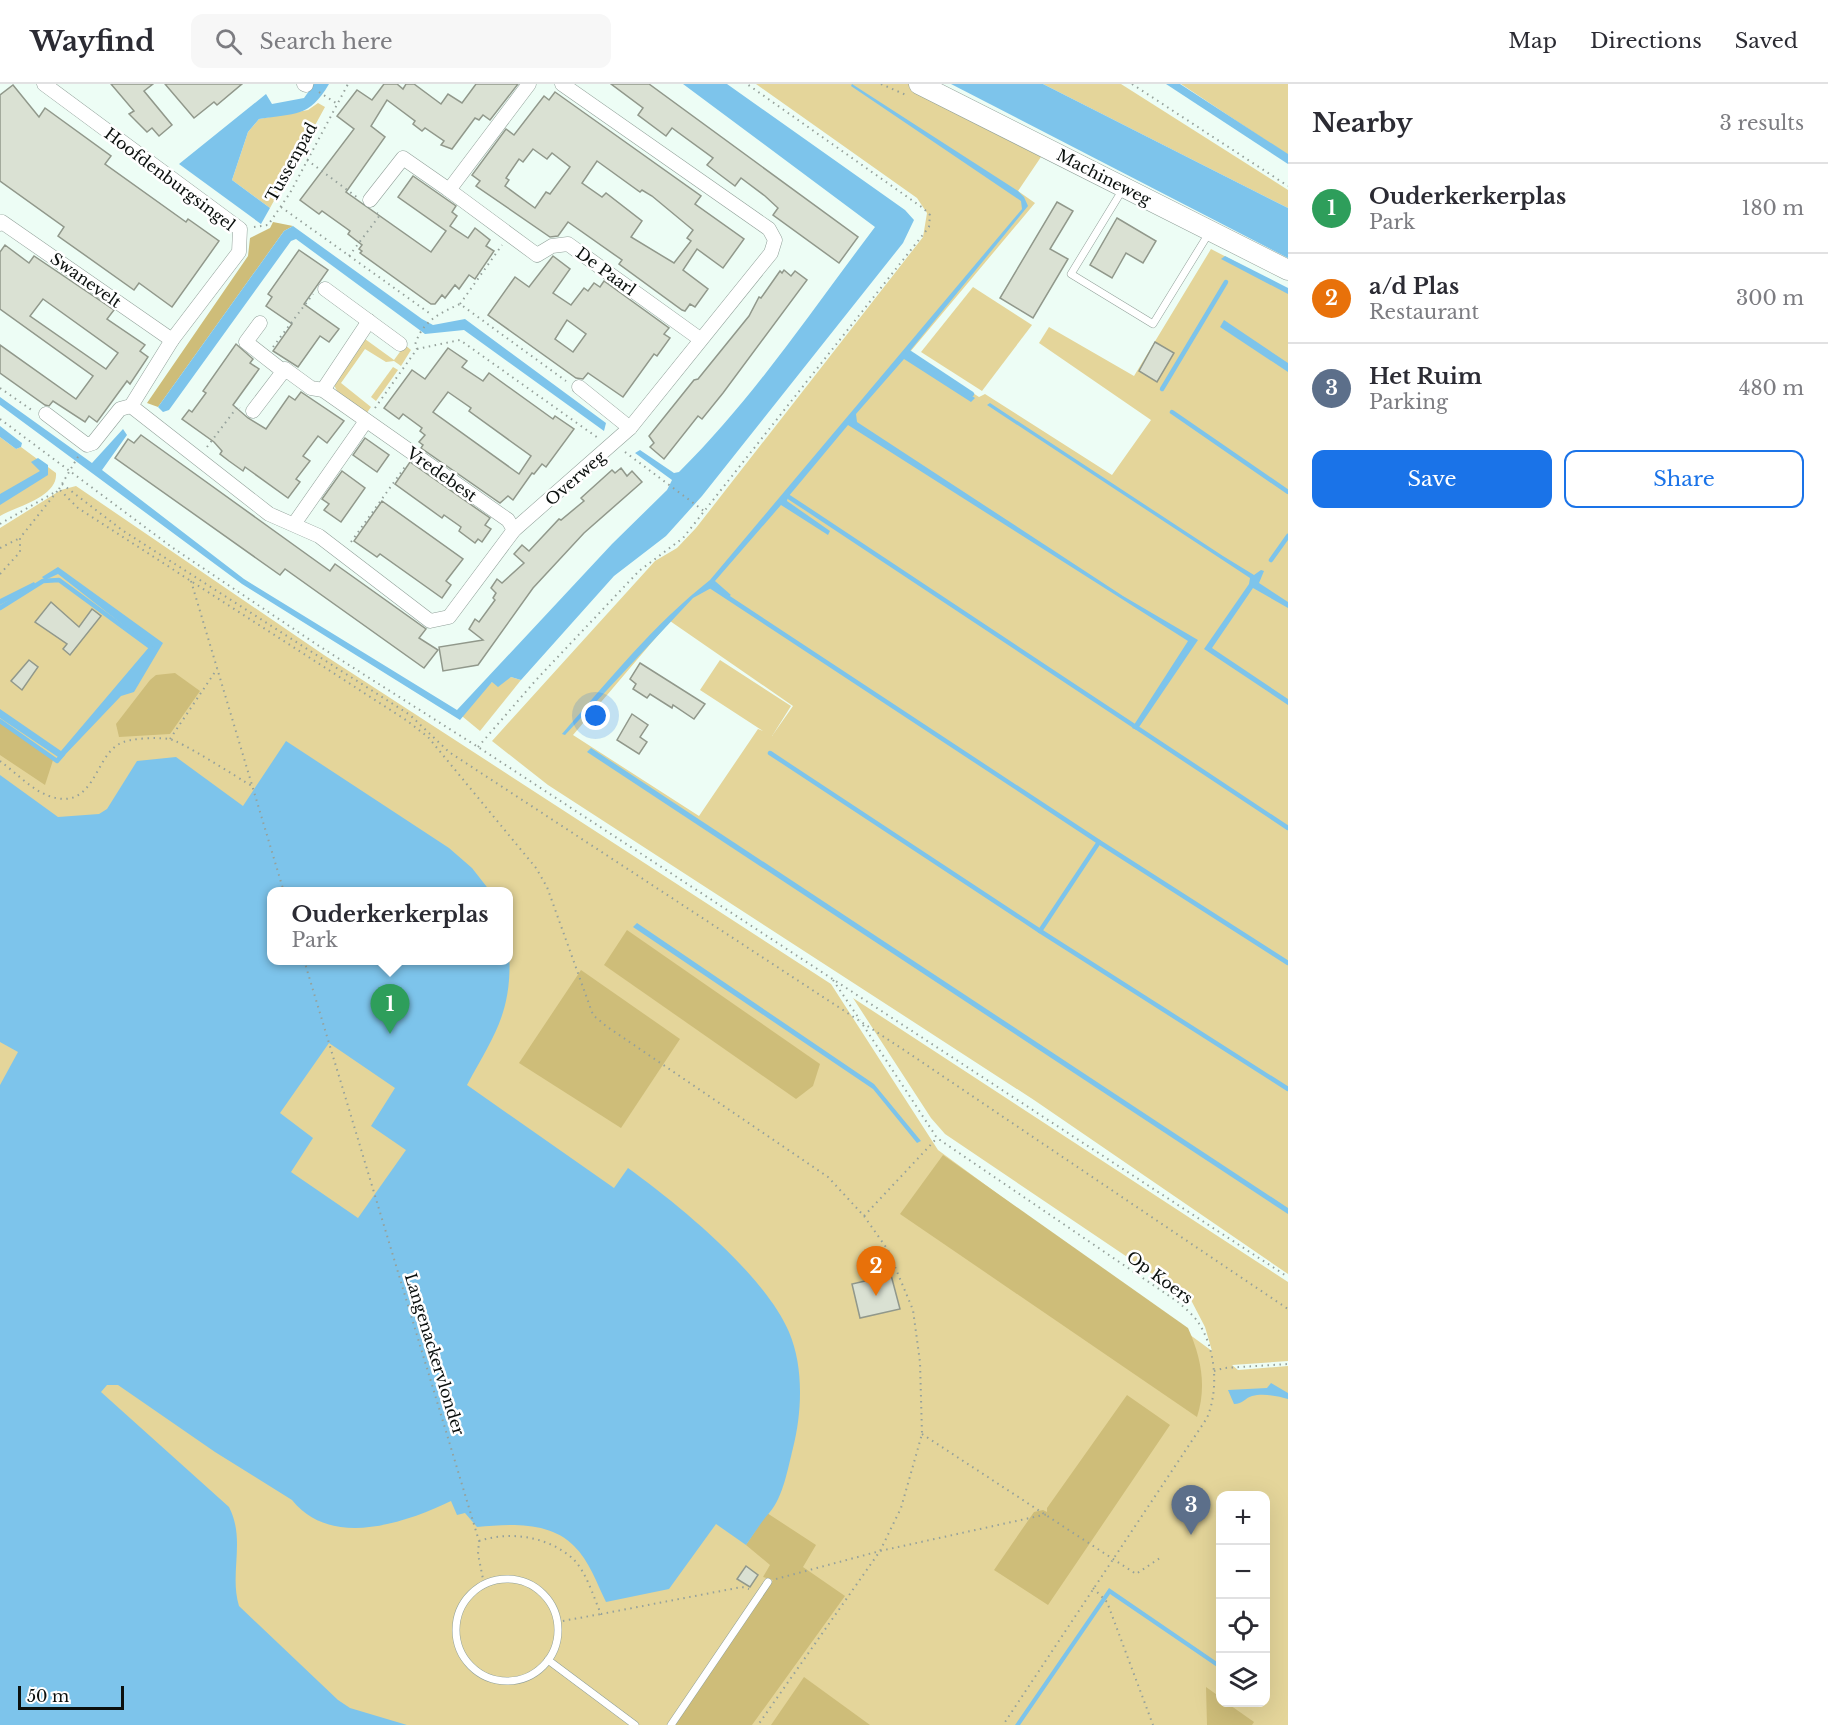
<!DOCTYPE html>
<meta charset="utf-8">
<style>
:root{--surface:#fff;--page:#f7f7f7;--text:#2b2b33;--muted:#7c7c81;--line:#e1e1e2;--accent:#1a73e8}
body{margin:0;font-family:"Libre Baskerville",serif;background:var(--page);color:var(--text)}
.controls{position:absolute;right:18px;bottom:18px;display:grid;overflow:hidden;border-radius:12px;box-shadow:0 6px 24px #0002}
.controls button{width:54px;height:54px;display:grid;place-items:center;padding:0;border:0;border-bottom:2px solid var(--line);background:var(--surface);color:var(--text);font:30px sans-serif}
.scale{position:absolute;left:18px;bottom:15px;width:106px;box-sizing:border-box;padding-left:6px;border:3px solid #0b100e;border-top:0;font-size:16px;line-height:21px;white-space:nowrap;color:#0b100e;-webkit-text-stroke:4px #fff;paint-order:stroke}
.you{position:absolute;left:596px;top:632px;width:21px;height:21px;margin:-15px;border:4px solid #fff;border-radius:50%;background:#1a73e8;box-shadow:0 0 0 9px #1a73e833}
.badge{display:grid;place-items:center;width:39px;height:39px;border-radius:50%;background:var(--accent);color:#fff;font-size:20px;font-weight:700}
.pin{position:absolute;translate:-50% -50px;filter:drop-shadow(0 2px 3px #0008)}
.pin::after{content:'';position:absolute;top:32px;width:21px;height:18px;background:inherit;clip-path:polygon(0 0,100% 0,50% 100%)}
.popup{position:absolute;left:267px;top:803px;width:246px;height:78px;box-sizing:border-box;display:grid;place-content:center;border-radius:12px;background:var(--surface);filter:drop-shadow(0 2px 4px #0005);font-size:20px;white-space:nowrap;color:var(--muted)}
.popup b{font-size:22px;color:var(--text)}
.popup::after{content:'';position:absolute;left:50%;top:100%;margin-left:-12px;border:12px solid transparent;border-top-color:var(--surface)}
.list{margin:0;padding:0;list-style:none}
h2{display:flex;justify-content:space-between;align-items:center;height:78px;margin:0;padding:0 24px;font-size:26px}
h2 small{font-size:20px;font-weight:400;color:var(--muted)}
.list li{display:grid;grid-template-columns:39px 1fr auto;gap:18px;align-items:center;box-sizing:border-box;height:90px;padding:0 24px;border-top:2px solid var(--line)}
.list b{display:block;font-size:22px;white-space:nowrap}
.list p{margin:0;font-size:20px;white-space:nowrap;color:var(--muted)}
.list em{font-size:20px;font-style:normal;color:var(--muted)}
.actions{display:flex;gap:12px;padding:18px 24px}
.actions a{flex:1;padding:14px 0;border:2px solid var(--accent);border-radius:12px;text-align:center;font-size:21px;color:var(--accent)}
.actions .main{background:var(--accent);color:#fff}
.icon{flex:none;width:33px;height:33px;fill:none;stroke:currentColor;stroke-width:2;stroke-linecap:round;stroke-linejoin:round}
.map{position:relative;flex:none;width:1288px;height:1641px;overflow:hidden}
header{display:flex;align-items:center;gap:36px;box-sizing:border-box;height:84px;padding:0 30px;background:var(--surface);border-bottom:2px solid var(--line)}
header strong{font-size:28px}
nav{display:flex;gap:33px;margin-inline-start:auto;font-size:21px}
.search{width:420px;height:54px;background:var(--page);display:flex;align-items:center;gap:15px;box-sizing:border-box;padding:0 21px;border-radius:12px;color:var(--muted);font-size:22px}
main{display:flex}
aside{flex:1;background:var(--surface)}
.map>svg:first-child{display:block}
.green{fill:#e4d59a;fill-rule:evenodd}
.forest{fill:#cebd79}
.water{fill:#7dc4eb;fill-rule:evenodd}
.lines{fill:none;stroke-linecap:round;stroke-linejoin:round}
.stream{stroke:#7dc4eb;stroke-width:4.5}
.building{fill:#dae1d3;stroke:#91988b;stroke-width:1.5;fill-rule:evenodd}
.lane-casing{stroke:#91a099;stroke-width:8}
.street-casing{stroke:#91a099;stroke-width:15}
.secondary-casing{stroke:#91a099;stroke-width:21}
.path{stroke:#95a19b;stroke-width:2;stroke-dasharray:1.5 4.5;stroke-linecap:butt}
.lane{stroke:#fff;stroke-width:7}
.street{stroke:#fff;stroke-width:14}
.secondary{stroke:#fff;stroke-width:20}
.labels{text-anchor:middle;stroke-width:5;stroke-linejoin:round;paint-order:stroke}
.street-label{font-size:16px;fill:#0b100e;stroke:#fff}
</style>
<header>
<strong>Wayfind</strong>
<div class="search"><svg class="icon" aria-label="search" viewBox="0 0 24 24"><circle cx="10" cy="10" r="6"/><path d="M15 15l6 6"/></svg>Search here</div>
<nav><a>Map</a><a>Directions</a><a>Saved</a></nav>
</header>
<main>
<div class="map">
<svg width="1288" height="1641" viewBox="0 0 1288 1641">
<rect width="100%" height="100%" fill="#edfdf5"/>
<g class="green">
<path d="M 756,0 L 909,0 L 1043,70 L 1018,107 L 1035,119 L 910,268 L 979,313 L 985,310 L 1112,391 L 1151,336 L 1039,259 L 1049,243 L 1134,292 L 1211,165 L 1288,205 L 1288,1190 L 1034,1016 L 548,701 L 492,657 L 655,477 L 677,464 L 696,444 L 923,153 L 927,129 L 917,114 ZM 670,537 L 793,622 L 772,652 L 791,622 L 720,576 L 700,606 L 763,647 L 758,645 L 699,732 L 573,651 Z"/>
<path d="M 1043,0 L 1121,0 L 1288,106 L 1288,124 Z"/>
<path d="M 1181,0 L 1288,0 L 1288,71 Z"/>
<path d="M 318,19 L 325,23 L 270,124 L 232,96 L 248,48 L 259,35 L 308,26 Z"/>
<path d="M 973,203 L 1032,241 L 982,307 L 921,268 Z"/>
<path d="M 365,255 L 394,276 L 405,261 L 411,266 L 401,282 L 394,277 L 386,278 L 365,265 L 341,299 L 371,323 L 366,330 L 338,309 L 334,301 Z"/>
<path d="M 393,283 L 398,286 L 376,317 L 371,313 Z"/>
<path d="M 0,353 L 16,365 L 21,363 L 56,389 C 58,413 17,422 0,432 Z"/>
<path d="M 76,402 L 324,571 L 831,900 L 938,1066 L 1212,1267 L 1205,1243 L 1191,1216 L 945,1050 L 931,1034 L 853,914 L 1288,1198 L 1288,1277 L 1232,1281 L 1238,1286 L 1288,1282 L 1288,1641 L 0,1641 L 0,444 L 61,406 ZM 272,808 L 508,808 L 508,876 L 272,876 ZM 1220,1412 L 1266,1412 L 1266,1618 L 1220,1618 Z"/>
<path d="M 511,593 L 521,596 L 480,647 L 457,628 L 492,598 Z"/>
</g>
<g class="forest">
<path d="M 273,138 L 293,142 L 284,147 L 158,323 L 147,319 L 248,172 L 250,154 L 270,144 Z"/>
<path d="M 175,589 L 200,607 L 170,650 L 119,653 L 116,640 L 150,596 L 156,591 Z"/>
<path d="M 0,638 L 54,673 L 45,701 L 0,671 Z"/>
<path d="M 627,846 L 820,980 L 813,1002 L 796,1015 L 604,881 Z"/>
<path d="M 581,886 L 680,955 L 621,1044 L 519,979 Z"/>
<path d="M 943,1071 L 1188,1244 C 1201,1273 1207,1302 1197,1333 L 900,1130 Z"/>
<path d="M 1127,1311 L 1170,1341 L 1048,1521 L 994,1486 L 1034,1428 L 1043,1426 L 1047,1428 L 1047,1424 Z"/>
<path d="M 767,1429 L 816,1461 L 803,1483 L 845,1512 L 752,1641 L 675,1641 L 773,1496 L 763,1493 L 770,1481 L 746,1461 Z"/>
<path d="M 804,1593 L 870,1641 L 771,1641 Z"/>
<path d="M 1206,1603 L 1220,1613 L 1220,1618 L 1227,1619 L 1254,1638 L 1252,1641 L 1207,1641 Z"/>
</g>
<g class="water">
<path d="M 314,0 L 329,0 C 309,34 295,29 259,35 L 248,48 L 232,96 L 270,124 L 261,140 L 179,80 L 266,10 L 272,20 L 304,14 Z"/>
<path d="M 683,0 L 727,0 L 905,126 L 914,136 L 903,159 L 702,412 L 666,452 L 614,492 L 521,596 L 511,593 L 498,603 L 492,598 L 460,636 L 242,500 L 0,321 L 0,313 L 92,379 L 123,345 L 127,351 L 102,386 L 244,495 L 457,626 L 612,460 L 667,406 L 672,396 L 635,369 L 640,366 L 674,389 L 679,388 C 753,315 812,226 875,143 Z"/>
<path d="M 852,0 L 1018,107 L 1024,113 L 1028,122 L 909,268 L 975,314 L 971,318 L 904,275 L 856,330 L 857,338 L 1123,512 L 1198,556 L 1137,646 L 1132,644 L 1188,557 L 848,341 L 788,413 L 787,417 L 830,447 L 828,451 L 781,421 L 715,497 L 731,511 L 728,513 L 713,503 L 693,514 L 565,651 L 562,650 C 609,596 654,540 710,496 L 1022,125 L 1021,117 L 851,2 Z"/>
<path d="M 951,0 L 1043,0 L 1288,124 L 1288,174 Z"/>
<path d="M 1166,0 L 1180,0 L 1288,70 L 1288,80 Z"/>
<path d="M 293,142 L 422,235 L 433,241 L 465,235 L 606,339 L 604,347 L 464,246 L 425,250 L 296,155 L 291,157 L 169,326 L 163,328 L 158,323 L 284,147 Z"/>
<path d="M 1225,172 L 1288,204 L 1288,210 L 1221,175 Z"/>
<path d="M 1224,236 L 1288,279 L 1288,288 L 1220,243 Z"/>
<path d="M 990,319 L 1223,472 L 1254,491 L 1261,486 L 1264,487 L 1259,499 L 1288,518 L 1288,524 L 1253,504 L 1212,564 L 1288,615 L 1288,621 L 1204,565 L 1249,500 L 1250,494 L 987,321 Z"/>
<path d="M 0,342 L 22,359 L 21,363 L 16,365 L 0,353 Z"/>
<path d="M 38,374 L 48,381 L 48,391 L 0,421 L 0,410 L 40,387 L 31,378 Z"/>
<path d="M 58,483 L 163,559 L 134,608 L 121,612 L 61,675 L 0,634 L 0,625 L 61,667 L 150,562 L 58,490 L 45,496 L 42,493 Z"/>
<path d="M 34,498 L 36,501 L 0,521 L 0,515 Z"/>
<path d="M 286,657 L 449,764 L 472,784 L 490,807 L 272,808 L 272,876 L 508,876 L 509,866 C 513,928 494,951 467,1001 L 614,1104 L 628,1084 C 679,1121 764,1190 789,1248 C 804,1283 802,1328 793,1364 C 788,1384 783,1413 770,1428 C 761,1438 754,1450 746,1461 L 716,1440 L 669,1505 L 606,1518 C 597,1500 589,1476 574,1462 C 550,1437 509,1440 477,1443 L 465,1429 L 457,1431 L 451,1417 C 405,1439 331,1465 292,1416 L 215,1368 L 118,1301 L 107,1301 L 101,1308 L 229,1423 C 246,1456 229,1489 239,1522 L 338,1616 L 350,1624 L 407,1641 L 0,1641 L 0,1001 L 18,968 L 0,958 L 0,691 L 58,733 L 99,730 L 107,725 L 137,677 L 176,673 L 243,722 ZM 329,959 L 395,1004 L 371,1042 L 406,1066 L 358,1134 L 291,1088 L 313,1054 L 280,1029 Z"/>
<path d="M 591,664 L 1288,1124 L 1288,1130 L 587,668 Z"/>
<path d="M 637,839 L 874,1000 L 921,1057 L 917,1059 L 873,1005 L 633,843 Z"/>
<path d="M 1271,1299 L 1288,1309 L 1288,1315 C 1278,1312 1263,1309 1252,1312 C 1245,1314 1243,1320 1234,1320 L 1228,1306 L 1267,1304 Z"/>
<path d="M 1109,1504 L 1220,1580 L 1220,1585 L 1110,1510 L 1020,1641 L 1015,1641 Z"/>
</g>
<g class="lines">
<g class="stream">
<path d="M 907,267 L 972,310"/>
<path d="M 1162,305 L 1226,198"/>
<path d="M 1172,328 L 1288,408"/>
<path d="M 789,413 L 1288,744"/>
<path d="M 1271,476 L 1288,452"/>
<path d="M 712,503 L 1099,758 L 1040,847"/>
<path d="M 0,524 L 43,497 L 59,496 L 153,565"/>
<path d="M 0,637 L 57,677 L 63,670"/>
<path d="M 770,669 L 1040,847 L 1288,1005"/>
<path d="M 1099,758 L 1288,879"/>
</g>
</g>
<g class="building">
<path d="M 111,0 L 153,0 L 144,7 L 172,41 L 159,52 L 152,44 L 147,48 L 129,30 L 134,27 Z"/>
<path d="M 165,0 L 242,0 L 217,21 L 214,18 L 194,34 Z"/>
<path d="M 384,0 L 397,0 L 403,5 L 406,0 L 414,0 L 441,20 L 448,10 L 462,19 L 476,0 L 518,0 L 490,36 L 483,31 L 479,36 L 475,34 L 452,65 L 441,61 L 444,57 L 425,44 L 422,47 L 413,40 L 415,37 L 387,16 L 371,42 L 385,53 L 346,108 L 431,168 L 446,147 L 398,113 L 413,92 L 456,122 L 452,128 L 457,132 L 450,142 L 468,154 L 475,144 L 490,156 L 486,162 L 494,167 L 475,195 L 469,191 L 459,205 L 455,201 L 445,214 L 442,211 L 435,220 L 431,220 L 360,169 L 362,167 L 359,165 L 362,161 L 348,150 L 350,147 L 322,127 L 319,130 L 300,116 L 354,45 L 337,32 L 357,6 L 372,16 Z"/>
<path d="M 611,0 L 649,0 L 858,153 L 839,179 L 773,131 L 778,124 L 765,112 L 741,94 L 735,102 L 707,81 L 713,74 L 672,44 L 666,52 L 638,31 L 643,24 Z"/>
<path d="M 13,1 L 39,33 L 45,24 L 111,72 L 105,80 L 186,138 L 188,135 L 219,157 L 172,223 L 139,199 L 134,206 L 58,152 L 64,143 L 0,97 L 0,11 Z"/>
<path d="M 555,8 L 701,112 L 695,120 L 744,155 L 723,184 L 697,165 L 683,186 L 708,205 L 695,223 L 690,220 L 685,227 L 682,226 L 619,180 L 622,176 L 568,138 L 558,152 L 550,153 L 476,102 L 480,97 L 472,91 L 506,45 L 514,51 L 544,12 L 549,16 ZM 533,65 L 547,75 L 552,69 L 570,83 L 550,110 L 546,108 L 535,124 L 505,102 L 509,96 L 506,94 L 519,75 L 523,78 ZM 597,77 L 640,108 L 642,106 L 652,112 L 693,146 L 687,154 L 691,157 L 674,179 L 631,153 L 642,137 L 606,109 L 602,113 L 582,99 Z"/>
<path d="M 1057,118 L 1073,127 L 1050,165 L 1068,175 L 1033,234 L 1000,214 Z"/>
<path d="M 1117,134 L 1156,157 L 1143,179 L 1126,169 L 1112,194 L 1090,181 Z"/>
<path d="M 5,161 L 29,179 L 34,172 L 114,226 L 107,235 L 145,261 L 140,267 L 148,273 L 130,300 L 127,297 L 97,338 L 89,332 L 85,338 L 53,317 L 49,322 L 45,321 L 0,289 L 0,261 L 76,315 L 93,292 L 0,225 L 0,168 ZM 43,215 L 118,269 L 106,285 L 30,232 Z"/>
<path d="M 299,166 L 328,186 L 304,220 L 339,245 L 329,258 L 320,252 L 298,283 L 273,267 L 292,240 L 266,222 L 272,213 L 268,210 Z"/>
<path d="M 553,172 L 570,185 L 553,209 L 571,221 L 584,204 L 588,207 L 594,199 L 600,203 L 604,197 L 669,244 L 664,250 L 670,254 L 657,272 L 654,270 L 623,313 L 588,289 L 583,295 L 576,294 L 488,231 L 515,193 L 529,203 ZM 567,236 L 586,250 L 573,268 L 555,255 Z"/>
<path d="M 784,186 L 791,192 L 795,187 L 807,196 L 723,309 L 702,335 L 698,332 L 664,375 L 650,363 L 654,359 L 649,352 L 694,296 L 698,295 L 749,232 L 759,213 L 761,214 L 780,187 L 782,189 Z"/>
<path d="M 1155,258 L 1174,269 L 1157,298 L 1139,287 Z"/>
<path d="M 236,260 L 253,275 L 250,279 L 259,285 L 233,321 L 248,334 L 266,345 L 289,312 L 295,316 L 301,308 L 344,337 L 327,359 L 318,352 L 303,372 L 310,377 L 296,395 L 300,398 L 288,414 L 245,383 L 243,387 L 229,377 L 220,370 L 222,367 L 214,358 L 182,335 L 189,326 L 192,328 L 206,309 L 203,307 Z"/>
<path d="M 448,264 L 467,277 L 462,283 L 483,297 L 489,289 L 553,335 L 555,332 L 574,345 L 546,383 L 542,380 L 534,390 L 532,389 L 513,416 L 508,412 L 500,419 L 421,364 L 423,361 L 419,358 L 425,351 L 420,347 L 422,344 L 403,330 L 399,335 L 384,324 L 412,286 L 425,295 ZM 448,308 L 471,324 L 469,327 L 531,372 L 519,390 L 433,328 Z"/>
<path d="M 141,351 L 330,487 L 335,480 L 426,545 L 419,554 L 438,566 L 424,584 L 285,485 L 280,491 L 115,374 L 128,355 L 134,359 Z"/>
<path d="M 365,354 L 389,371 L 377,388 L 353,371 Z"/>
<path d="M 410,378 L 490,434 L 485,441 L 491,445 L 482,458 L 478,455 L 475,459 L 459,447 L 461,443 L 444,431 L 442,434 L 395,400 Z"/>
<path d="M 621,384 L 627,392 L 632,387 L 642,398 L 584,449 L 533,504 L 478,581 L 443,587 L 439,563 L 483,556 L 469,545 L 475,535 L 479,538 L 495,516 L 493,514 L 496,509 L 491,504 L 497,495 L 502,499 L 524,479 L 514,470 L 522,461 L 529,467 L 559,435 L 561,436 L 584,417 L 581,414 L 612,386 L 615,389 Z"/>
<path d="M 342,387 L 365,404 L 341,438 L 324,426 L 329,420 L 322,415 Z"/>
<path d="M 382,417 L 463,475 L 446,497 L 451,501 L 442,514 L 380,470 L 377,473 L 354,457 Z"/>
<path d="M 51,518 L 79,543 L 92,525 L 101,532 L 70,571 L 63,565 L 67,560 L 35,538 Z"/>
<path d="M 29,576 L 38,583 L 22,606 L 11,597 Z"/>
<path d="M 640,579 L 705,620 L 694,635 L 673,621 L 672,624 L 650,610 L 647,614 L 633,605 L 636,600 L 630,595 Z"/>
<path d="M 632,630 L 648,641 L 640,653 L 647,658 L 639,670 L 617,656 Z"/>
<path d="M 891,1191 L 900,1225 L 860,1234 L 852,1200 Z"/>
<path d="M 746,1482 L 758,1491 L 750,1503 L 737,1495 Z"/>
</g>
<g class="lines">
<defs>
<g id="lane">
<path d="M 1123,105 L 1071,190 L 1153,240 L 1209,149"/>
<circle cx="507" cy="1546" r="51"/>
<path d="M 548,1576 L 635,1641"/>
<path d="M 671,1641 L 768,1498"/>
</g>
<g id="street">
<path d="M 44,0 L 240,145 L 239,168 L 172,256 L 131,322 L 120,325 L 93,359 L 87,361 L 46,330"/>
<path d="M 304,0 L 306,1"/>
<path d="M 449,106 L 537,171 L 552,162 L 568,160 L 700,255"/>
<path d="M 370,116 L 403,74 L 449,106 L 529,0"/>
<path d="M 0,140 L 2,138 L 172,256"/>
<path d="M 325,205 L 400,260"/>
<path d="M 260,239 L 246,258 L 283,287"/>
<path d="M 579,303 L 630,344"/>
<path d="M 323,306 L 369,237"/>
<path d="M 131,322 L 269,430 L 319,452 L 430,537 L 449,533 L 514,446 L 630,344 L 771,169 L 775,156 L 769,145 L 562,0"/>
<path d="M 253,327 L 285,285 L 311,304 L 323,306 L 508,436 L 514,446"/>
<path d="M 294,440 L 366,337"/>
</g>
<path id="secondary" d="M 919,0 L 1288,186"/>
</defs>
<use href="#lane" class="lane-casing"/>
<use href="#street" class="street-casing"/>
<use href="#secondary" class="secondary-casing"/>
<g class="path">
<path d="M 881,0 L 906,11"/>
<path d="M 1132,0 L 1288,102"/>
<path d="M 319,8 L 336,19"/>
<path d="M 307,76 L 358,114"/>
<path d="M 281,123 L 432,231"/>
<path d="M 254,143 L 268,141 L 290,109 L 348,0"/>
<path d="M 349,172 L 380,131 L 377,129"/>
<path d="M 460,220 L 502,161"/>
<path d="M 273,263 L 313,210"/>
<path d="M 417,265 L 460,256 L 598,354"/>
<path d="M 0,304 L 33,327"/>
<path d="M 375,324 L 417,265 L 415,261 C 422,237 440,229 460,220 L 566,297"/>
<path d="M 0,335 L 173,464 L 319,562 L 478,663 L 1288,1193"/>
<path d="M 207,363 L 238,322 L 240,324"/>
<path d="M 625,368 L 704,427"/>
<path d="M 62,400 L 122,446 L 410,631 L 449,668 L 904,966 L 1288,1225"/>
<path d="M 59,405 L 79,371"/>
<path d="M 0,440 L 55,408"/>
<path d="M 351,458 L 407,380"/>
<path d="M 0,464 L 20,454"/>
<path d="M 0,490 L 20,468 L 20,454 L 59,405 L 78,424 L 406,636 L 428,653 L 536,784 L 547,803 L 593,931 L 606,942 L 828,1093 L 864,1132 L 888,1166 L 913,1226 L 920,1278 L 922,1350 L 901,1424 L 880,1467 L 758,1641"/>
<path d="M 191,497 L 284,808"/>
<path d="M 170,655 L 217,585"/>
<path d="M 478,663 L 536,596 L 639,487 L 683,454 L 929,143 L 930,131 L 923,124 L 747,0"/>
<path d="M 0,677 C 15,688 32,706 49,712 C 94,728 94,674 119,660 C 129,654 157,653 169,655 C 180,656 238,694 252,702"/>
<path d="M 304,876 L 479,1457 L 478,1470 L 484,1500"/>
<path d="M 833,896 L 860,936"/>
<path d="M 863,941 L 937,1054 L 1178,1218 C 1185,1224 1193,1231 1198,1238 C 1216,1265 1219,1305 1207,1334 L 1003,1641"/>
<path d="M 864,1132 L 937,1054"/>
<path d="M 1214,1287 L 1224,1284 L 1288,1280"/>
<path d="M 922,1350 L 1136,1490 L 1160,1474"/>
<path d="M 479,1457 C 509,1447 546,1452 571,1473 C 586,1486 593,1512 601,1530 L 742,1503 L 749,1505"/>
<path d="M 776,1495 L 880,1467 L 1048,1430"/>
<path d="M 1093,1504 L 1107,1518 L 1153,1641"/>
<path d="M 557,1538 L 601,1530"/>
</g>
<use href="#lane" class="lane"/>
<use href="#street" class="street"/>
<use href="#secondary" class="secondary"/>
</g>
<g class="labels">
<g class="street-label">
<text transform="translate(291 78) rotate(-61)" y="6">Tussenpad</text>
<text transform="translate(1104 93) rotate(27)" y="6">Machineweg</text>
<text transform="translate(170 95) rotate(37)" y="6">Hoofdenburgsingel</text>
<text transform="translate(606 187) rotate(36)" y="6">De Paarl</text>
<text transform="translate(86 196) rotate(35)" y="6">Swanevelt</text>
<text transform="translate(442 390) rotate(35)" y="6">Vredebest</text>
<text transform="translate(575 394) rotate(-41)" y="6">Overweg</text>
<text transform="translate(1160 1193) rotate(36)" y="6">Op Koers</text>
<text transform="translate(435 1270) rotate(73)" y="6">Langenackervlonder</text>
</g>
</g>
</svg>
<div class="controls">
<button>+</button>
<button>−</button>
<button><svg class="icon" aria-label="locate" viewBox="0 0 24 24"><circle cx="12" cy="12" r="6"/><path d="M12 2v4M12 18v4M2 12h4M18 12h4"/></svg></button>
<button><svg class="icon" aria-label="layers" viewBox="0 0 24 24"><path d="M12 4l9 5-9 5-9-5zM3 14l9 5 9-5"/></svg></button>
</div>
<div class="scale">50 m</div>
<div class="you"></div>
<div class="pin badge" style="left:390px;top:950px;background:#2e9e5b">1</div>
<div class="popup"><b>Ouderkerkerplas</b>Park</div>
<div class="pin badge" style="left:876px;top:1212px;background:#e8710a">2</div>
<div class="pin badge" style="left:1191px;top:1451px;background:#5c6f8a">3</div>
</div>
<aside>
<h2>Nearby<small>3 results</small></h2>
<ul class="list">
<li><span class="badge" style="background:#2e9e5b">1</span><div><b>Ouderkerkerplas</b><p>Park</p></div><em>180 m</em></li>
<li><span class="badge" style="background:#e8710a">2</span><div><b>a/d Plas</b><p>Restaurant</p></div><em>300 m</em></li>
<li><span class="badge" style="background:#5c6f8a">3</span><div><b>Het Ruim</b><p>Parking</p></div><em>480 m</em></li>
</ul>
<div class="actions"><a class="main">Save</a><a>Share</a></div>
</aside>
</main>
